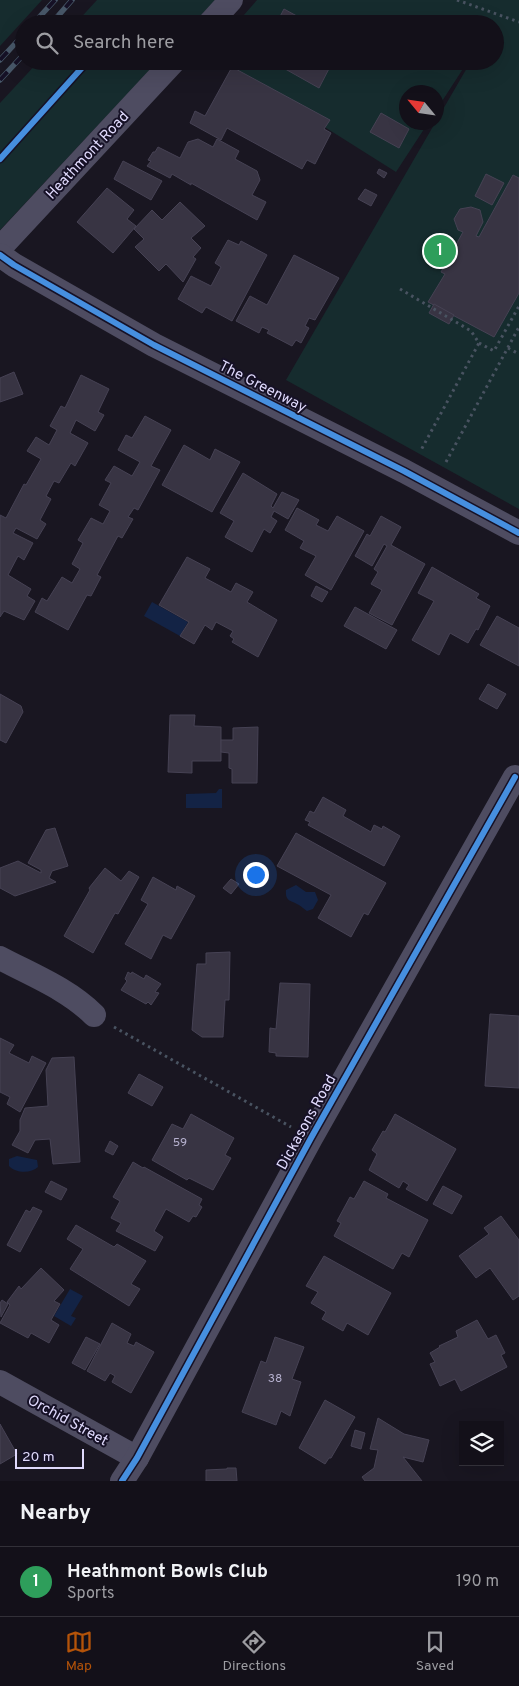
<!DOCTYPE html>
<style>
:root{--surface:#131019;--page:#1c1922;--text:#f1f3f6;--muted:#9d9da2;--line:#323038;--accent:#b45309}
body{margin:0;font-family:Overpass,sans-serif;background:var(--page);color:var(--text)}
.controls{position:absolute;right:15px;bottom:15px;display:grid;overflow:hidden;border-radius:0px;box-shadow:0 5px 20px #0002}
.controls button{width:45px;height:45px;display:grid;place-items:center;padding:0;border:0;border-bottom:1px solid var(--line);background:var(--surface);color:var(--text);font:25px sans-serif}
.compass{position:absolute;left:399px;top:85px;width:45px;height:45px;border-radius:50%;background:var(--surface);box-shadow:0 5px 20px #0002;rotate:299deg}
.scale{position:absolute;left:15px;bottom:12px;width:69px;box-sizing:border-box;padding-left:5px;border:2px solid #dfd9fc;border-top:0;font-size:14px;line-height:18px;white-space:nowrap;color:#dfd9fc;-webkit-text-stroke:4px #161126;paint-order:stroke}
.you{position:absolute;left:255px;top:874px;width:18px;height:18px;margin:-12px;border:4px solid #fff;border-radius:50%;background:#1a73e8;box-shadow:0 0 0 8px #1a73e833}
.badge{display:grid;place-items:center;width:32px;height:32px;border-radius:50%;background:var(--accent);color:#fff;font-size:16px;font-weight:700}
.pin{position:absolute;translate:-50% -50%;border:2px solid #fff;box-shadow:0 1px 5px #0006}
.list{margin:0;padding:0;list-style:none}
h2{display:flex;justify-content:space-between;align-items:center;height:65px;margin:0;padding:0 20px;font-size:21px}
h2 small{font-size:16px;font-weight:400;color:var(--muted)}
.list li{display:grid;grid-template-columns:32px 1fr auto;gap:15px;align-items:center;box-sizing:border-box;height:70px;padding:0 20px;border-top:1px solid var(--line)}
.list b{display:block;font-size:19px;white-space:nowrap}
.list p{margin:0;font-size:16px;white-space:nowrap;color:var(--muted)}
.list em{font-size:16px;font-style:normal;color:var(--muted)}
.icon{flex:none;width:28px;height:28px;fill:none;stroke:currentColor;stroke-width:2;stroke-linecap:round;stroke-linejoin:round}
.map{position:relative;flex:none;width:519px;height:1481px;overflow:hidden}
.search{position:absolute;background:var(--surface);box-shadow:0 5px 20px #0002;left:15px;right:15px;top:15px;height:55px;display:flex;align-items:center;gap:12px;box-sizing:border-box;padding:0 18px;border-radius:28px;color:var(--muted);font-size:19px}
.sheet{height:135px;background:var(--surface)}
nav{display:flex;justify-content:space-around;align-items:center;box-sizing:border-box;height:70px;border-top:1px solid var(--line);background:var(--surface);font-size:14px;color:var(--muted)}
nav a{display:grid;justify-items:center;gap:2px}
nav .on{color:var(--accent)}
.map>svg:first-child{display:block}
.green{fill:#162c2e}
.water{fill:#132345}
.building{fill:#383443;stroke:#464254}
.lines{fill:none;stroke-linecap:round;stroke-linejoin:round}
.path{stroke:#495361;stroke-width:3;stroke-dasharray:2.5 4;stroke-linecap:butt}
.minor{stroke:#4e4c61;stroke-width:24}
.rail-casing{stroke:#485869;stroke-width:5.5}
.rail{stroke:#161126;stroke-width:4;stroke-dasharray:11;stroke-linecap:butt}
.cycleway-casing{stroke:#161126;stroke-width:9}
.cycleway{stroke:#468fdf;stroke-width:6}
.labels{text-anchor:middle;stroke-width:4;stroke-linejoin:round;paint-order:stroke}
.number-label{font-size:12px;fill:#b5b0ce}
.street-label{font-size:15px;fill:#dfd9fc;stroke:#161126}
</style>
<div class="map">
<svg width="519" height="1481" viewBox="0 0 519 1481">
<rect width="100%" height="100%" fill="#191621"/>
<g class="green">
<path d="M 0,0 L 42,0 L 0,46 Z"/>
<path d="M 97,0 L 215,0 L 193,24 L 75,24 Z"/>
<path d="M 257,0 L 519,0 L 519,509 L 286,380 L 471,61 L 495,61 L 495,24 L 236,24 Z"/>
<path d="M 39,61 L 158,61 L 0,230 L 0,103 Z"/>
<path d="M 220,61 L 468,61 L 437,109 L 436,92 L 406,92 L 406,122 L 428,123 L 396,172 Z"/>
</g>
<g class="water">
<path d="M 152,602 L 188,622 L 180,636 L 144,616 Z"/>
<path d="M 219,789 L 222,789 L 222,808 L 186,808 L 186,794 L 216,793 Z"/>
<path d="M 296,885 L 306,892 L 315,892 L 318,900 L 313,909 L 307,911 C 304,909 302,907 299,905 C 291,900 285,902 286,890 Z"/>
<path d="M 17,1156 L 37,1160 L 38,1167 C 31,1174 15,1173 9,1166 L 9,1159 Z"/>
<path d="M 70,1289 L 83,1296 L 71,1316 L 76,1318 L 71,1326 L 54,1316 Z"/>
</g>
<g class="building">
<path d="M 284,9 L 306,21 L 304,24 L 276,24 Z"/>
<path d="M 271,61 L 333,61 L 319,88 Z"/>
<path d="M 232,67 L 330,120 L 324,129 L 331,133 L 315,164 L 307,160 L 302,169 L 227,128 L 221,140 L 190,123 L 195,111 L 205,116 Z"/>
<path d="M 381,113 L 409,129 L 399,148 L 370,132 Z"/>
<path d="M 198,139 L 213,147 L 217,139 L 239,151 L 235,159 L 257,171 L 260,180 L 252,195 L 266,202 L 257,220 L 191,183 L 191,185 L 172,174 L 170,178 L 147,166 L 151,161 L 148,160 L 153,152 L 155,152 L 158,147 L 180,158 L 188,142 Z"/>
<path d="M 123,161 L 162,181 L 151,200 L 114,179 Z"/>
<path d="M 379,169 L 387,173 L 384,178 L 377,173 Z"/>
<path d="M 486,174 L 504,183 L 492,205 L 475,196 Z"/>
<path d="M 513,175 L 519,178 L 519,293 L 494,337 L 428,302 L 445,274 L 441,272 L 463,232 L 458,230 L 454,219 L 460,209 L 471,207 L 480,210 L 483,222 L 476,236 L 479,237 Z"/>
<path d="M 107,188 L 134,210 L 127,219 L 136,226 L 113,253 L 77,222 Z"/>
<path d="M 365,189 L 377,195 L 371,206 L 358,199 Z"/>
<path d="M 180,202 L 205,226 L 191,238 L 201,248 L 193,257 L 196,259 L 183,282 L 166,264 L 159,271 L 135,247 L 144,239 L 134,229 L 152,210 L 162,220 Z"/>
<path d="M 228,240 L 239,245 L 241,241 L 267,255 L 232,321 L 206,307 L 202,313 L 178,299 L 191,276 L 211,286 L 221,267 L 215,263 Z"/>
<path d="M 294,255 L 339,278 L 315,320 L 309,318 L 305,326 L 309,328 L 301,343 L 296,340 L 292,346 L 267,333 L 269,330 L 262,327 L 259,333 L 236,321 L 250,296 L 267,305 Z"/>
<path d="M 434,304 L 454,315 L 449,324 L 429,313 Z"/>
<path d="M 14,372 L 23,394 L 0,402 L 0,378 Z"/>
<path d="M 81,375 L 109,389 L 98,412 L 104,415 L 95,431 L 76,420 L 70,433 L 88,443 L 75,466 L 71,463 L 59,483 L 54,481 L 46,496 L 51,499 L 40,520 L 46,524 L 37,539 L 16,528 L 13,533 L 33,543 L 24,560 L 18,556 L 8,575 L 31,589 L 27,596 L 35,601 L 24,620 L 4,611 L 0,617 L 0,515 L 6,518 L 24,484 L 26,485 L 41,459 L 27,451 L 36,437 L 49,445 L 57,430 L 50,426 L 61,406 L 65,408 Z"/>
<path d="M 145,416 L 171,430 L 151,466 L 160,470 L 138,510 L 134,508 L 128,517 L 133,519 L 122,538 L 118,536 L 97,575 L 101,577 L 91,596 L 87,595 L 68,630 L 35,612 L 42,598 L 47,601 L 62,577 L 72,583 L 80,569 L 72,564 L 83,543 L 78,540 L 91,518 L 103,524 L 110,511 L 99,505 L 111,483 L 105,480 L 114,466 L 132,476 L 140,462 L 118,450 L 126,435 L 132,438 Z"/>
<path d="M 184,445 L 210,460 L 215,449 L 240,462 L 212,512 L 162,485 Z"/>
<path d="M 243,473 L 277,494 L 271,506 L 273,508 L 282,492 L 299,500 L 288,519 L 274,511 L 271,517 L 277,521 L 270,533 L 264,529 L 252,552 L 225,537 L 234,521 L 220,513 Z"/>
<path d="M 297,508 L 319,520 L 316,525 L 328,531 L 337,516 L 364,531 L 331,590 L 305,575 L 316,556 L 300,548 L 304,541 L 285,530 Z"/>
<path d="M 381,516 L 401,527 L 391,545 L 425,564 L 392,625 L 369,613 L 382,590 L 371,584 L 378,572 L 374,569 L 387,546 L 384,544 L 372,566 L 355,556 L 367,534 L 370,536 Z"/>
<path d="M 187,557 L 210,569 L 205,578 L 231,592 L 236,583 L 253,592 L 247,602 L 277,620 L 258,657 L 232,642 L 234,639 L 230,636 L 233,631 L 216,622 L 212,630 L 205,625 L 194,644 L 180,636 L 189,622 L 159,605 Z"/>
<path d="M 432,567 L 479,594 L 476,598 L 490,606 L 478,630 L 476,629 L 468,643 L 450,633 L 439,655 L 412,640 L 434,601 L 418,593 Z"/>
<path d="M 316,586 L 328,592 L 322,602 L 311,596 Z"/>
<path d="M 355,607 L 397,630 L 386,649 L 344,626 Z"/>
<path d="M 497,616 L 519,628 L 519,666 L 480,645 Z"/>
<path d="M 488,684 L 506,694 L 497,709 L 479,699 Z"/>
<path d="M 0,694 L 21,706 L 23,712 L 6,743 L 0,740 Z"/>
<path d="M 170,715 L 195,715 L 194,726 L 221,727 L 221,761 L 192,761 L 192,773 L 168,772 Z"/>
<path d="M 258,727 L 257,783 L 232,783 L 232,769 L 229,768 L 229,753 L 221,752 L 221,740 L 233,740 L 233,728 Z"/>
<path d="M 323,797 L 346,810 L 343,816 L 371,832 L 374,825 L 382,829 L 383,826 L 400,836 L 384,866 L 308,825 L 310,822 L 305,820 L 310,811 L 314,813 Z"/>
<path d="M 55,828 L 68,866 L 52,871 L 49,878 L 56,882 L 15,896 L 0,888 L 0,868 L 18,861 L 41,873 L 41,870 L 28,863 L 46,830 Z"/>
<path d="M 296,833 L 386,883 L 368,915 L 364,913 L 351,937 L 318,918 L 331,895 L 277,866 Z"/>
<path d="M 105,868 L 121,881 L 129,871 L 139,877 L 118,914 L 115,913 L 93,953 L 64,936 L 90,890 L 89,888 Z"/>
<path d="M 153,877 L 176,890 L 177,886 L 195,896 L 171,939 L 163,935 L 151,959 L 125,944 L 148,904 L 141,900 Z"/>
<path d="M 231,879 L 239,884 L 231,894 L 223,888 Z"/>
<path d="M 230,952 L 229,1000 L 225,1000 L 223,1037 L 202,1037 L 192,1030 L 197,964 L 206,964 L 206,953 Z"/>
<path d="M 128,972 L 131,974 L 132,972 L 144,979 L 146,975 L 161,984 L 155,992 L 159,993 L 151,1005 L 148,1002 L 146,1004 L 121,990 L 127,981 L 125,979 Z"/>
<path d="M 280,983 L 310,984 L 308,1057 L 276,1056 L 276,1053 L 269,1052 L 270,1028 L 276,1029 Z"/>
<path d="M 490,1014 L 519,1016 L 519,1088 L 485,1086 Z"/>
<path d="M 0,1038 L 14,1045 L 9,1053 L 29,1063 L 32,1056 L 46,1063 L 20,1112 L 7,1104 L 10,1097 L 0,1092 Z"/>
<path d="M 74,1057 L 80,1162 L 53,1164 L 50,1139 L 35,1140 L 28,1153 L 12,1145 L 20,1131 L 20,1120 L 25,1108 L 48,1106 L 46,1070 L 52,1058 Z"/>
<path d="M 139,1074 L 163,1087 L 152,1106 L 128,1093 Z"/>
<path d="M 191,1114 L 234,1138 L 225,1155 L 231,1158 L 213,1190 L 189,1178 L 187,1180 L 152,1160 L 172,1124 L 183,1129 Z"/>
<path d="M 395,1114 L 456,1149 L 427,1201 L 406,1189 L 409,1185 L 403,1181 L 399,1188 L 369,1170 L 377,1154 L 372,1150 L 383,1131 L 385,1132 Z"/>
<path d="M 110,1141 L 118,1146 L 113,1155 L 105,1151 Z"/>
<path d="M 133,1162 L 143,1168 L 144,1167 L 202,1199 L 199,1205 L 202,1207 L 196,1217 L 193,1216 L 189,1222 L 166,1209 L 154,1231 L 163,1237 L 155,1251 L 116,1231 L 121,1223 L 111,1218 L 120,1201 L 113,1197 Z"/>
<path d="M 51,1181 L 67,1189 L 61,1200 L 45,1192 Z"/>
<path d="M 364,1181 L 388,1194 L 386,1198 L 428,1220 L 409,1257 L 402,1253 L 393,1269 L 334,1236 L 341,1223 L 337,1221 L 350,1197 L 354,1199 Z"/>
<path d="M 443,1186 L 462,1196 L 452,1214 L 433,1204 Z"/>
<path d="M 33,1207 L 42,1211 L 20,1252 L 7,1245 L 26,1210 L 30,1212 Z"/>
<path d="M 501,1216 L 519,1240 L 519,1296 L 513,1300 L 490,1268 L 476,1278 L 459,1256 L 489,1234 L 484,1228 Z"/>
<path d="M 76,1225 L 114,1247 L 117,1244 L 146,1261 L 131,1284 L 140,1289 L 129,1306 L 70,1269 L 83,1249 L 67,1239 Z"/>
<path d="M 324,1256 L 391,1293 L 368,1335 L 347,1323 L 343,1331 L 322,1319 L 326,1312 L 311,1303 L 318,1292 L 306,1286 Z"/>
<path d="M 41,1268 L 64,1290 L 54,1301 L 60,1304 L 51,1320 L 59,1325 L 49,1343 L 31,1333 L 28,1338 L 0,1323 L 10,1305 L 7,1302 L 19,1286 L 21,1289 Z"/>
<path d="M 2,1300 L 8,1304 L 1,1317 L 0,1303 Z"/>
<path d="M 477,1320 L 488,1339 L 496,1335 L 505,1353 L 501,1355 L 507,1367 L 461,1391 L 455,1379 L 440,1386 L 430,1364 L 435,1362 L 430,1353 L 440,1347 L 439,1346 L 458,1337 L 456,1331 Z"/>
<path d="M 112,1323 L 131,1334 L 127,1343 L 134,1346 L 136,1342 L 154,1352 L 131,1393 L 112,1382 L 115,1376 L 110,1373 L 105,1381 L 87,1371 Z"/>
<path d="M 86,1337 L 100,1344 L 85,1370 L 72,1363 Z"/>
<path d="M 275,1337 L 304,1347 L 292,1379 L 301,1382 L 290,1416 L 281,1411 L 276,1425 L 242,1412 L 261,1361 L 266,1363 Z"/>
<path d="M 325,1400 L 355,1417 L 331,1458 L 329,1458 L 325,1464 L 299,1448 Z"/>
<path d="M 378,1418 L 404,1434 L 429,1440 L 423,1462 L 403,1457 L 422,1481 L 365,1481 L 362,1477 L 374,1468 L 378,1450 L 370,1449 Z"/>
<path d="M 0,1424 L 17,1454 L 0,1464 Z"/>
<path d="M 355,1430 L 365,1433 L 361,1449 L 351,1446 Z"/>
<path d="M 227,1468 L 236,1468 L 237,1481 L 206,1481 L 206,1470 L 227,1469 Z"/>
</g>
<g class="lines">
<g class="path">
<path d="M 457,0 L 519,22"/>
<path d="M 400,289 L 461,325 L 471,331 L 479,343 L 420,452"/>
<path d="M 479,343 L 494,351 L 519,306"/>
<path d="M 508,348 L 519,354"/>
<path d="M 446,462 L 519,327"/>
<path d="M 114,1027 L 291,1127"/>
</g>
<g class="minor">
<path d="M 209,24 L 231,0"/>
<path d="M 0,248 L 174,61"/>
<path d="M 0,255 L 14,265 L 154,345 L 404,471 L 519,533"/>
<path d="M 0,958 C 32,975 68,989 94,1015"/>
<path d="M 0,1382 L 137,1458"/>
<path d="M 122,1481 L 137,1458 L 311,1138 L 515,777"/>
</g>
<defs>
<g id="rail">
<path d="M 33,24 L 55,0"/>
<path d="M 51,24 L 72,0"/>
<path d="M 0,60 L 24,34"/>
<path d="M 0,80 L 24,54"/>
</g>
</defs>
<use href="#rail" class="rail-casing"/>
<use href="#rail" class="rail"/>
<defs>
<g id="cycleway">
<path d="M 0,159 L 88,61"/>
<path d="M 0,255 L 14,265 L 154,345 L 404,471 L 519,533"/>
<path d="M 122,1481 L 137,1458 L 311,1138 L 515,777"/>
</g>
</defs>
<use href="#cycleway" class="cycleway-casing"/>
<use href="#cycleway" class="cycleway"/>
</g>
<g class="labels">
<g class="number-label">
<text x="180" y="1146">59</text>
<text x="275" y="1382">38</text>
</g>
<g class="street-label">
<text transform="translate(87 155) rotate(-47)" y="5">Heathmont Road</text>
<text transform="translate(263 386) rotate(27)" y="5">The Greenway</text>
<text transform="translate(306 1122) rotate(-61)" y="5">Dickasons Road</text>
<text transform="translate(68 1420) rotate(29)" y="5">Orchid Street</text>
</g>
</g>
</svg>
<div class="controls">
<button><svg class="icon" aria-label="layers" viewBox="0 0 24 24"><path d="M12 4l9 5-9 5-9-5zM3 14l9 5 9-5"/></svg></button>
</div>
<svg class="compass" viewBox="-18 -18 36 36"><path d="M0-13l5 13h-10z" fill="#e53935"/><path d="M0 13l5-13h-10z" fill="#9d9da2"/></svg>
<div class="scale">20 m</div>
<div class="you"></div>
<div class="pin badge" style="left:440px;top:251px;background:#2e9e5b">1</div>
<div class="search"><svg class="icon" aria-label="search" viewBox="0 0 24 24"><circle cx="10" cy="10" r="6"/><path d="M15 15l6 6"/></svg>Search here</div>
</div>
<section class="sheet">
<h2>Nearby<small></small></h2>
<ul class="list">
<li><span class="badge" style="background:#2e9e5b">1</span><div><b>Heathmont Bowls Club</b><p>Sports</p></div><em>190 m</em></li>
</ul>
</section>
<nav>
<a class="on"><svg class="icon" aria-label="map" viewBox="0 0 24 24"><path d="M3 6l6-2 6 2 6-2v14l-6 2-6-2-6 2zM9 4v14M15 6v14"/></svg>Map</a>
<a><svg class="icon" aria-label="directions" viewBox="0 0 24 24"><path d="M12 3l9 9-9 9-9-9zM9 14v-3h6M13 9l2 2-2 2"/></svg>Directions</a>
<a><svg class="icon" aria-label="saved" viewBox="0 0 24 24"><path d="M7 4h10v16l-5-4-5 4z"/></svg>Saved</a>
</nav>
